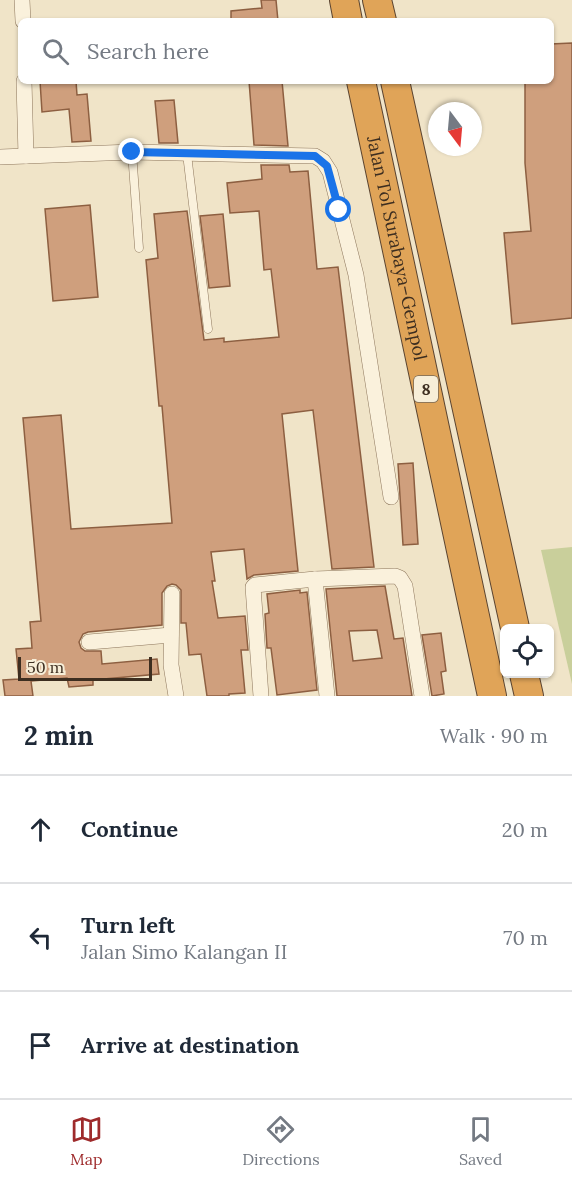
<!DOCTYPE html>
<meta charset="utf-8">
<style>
:root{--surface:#fff;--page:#f6f6f7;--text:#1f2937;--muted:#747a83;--line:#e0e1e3;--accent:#9e2a2b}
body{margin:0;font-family:Lora,serif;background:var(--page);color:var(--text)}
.controls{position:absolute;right:18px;bottom:18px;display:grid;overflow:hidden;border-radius:9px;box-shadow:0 2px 4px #0004}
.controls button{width:54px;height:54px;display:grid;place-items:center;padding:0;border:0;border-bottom:2px solid var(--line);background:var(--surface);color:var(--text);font:30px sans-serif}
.compass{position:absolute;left:428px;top:102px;width:54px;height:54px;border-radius:50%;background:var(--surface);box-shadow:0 2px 4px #0004;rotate:164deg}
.scale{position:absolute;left:18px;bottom:15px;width:134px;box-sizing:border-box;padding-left:6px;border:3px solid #3d2e20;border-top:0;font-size:16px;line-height:21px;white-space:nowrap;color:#3d2e20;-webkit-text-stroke:4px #f7eed8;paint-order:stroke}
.stop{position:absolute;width:18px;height:18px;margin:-14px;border:4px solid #1a73e8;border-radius:50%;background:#fff}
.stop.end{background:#1a73e8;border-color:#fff;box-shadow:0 2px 6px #0008}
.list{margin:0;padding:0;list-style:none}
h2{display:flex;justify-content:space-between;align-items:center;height:78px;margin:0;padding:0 24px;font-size:26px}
h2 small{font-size:20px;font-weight:400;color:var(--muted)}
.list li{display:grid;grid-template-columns:39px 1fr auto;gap:18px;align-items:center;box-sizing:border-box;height:108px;padding:0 24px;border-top:2px solid var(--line)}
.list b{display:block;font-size:22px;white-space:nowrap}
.list p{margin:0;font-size:20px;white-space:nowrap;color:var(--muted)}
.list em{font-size:20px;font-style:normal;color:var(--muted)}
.icon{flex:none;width:33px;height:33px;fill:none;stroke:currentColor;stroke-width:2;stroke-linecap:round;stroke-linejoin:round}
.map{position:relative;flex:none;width:572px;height:696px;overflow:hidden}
.search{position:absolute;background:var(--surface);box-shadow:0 2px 4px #0004;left:18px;right:18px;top:18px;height:66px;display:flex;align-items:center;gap:15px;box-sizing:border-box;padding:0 21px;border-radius:9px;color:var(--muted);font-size:22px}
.sheet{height:402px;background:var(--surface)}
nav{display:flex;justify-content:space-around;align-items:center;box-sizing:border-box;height:84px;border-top:2px solid var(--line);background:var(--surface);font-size:16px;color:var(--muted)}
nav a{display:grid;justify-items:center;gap:3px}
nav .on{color:var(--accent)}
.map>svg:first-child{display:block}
.green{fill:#c9cf9b}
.building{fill:#cf9f7d;stroke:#8d5f41;stroke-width:1.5;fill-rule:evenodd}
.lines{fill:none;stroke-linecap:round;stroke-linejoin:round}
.lane-casing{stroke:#8d765c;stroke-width:9}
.street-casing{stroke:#8d765c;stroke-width:16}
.highway-casing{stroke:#5b4430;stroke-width:30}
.lane{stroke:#faf1dc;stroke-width:8}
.street{stroke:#faf1dc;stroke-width:15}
.highway{stroke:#e0a458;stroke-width:28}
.route{stroke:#1a73e8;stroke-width:8}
.labels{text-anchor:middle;stroke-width:6;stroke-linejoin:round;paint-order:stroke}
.shield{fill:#f7eed8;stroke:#756857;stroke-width:1.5}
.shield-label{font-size:16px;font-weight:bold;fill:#3d2e20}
.street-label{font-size:18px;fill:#3d2e20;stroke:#f7eed8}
</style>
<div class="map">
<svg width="572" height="696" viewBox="0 0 572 696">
<rect width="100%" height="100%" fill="#f0e4c8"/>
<path class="green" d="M 572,547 L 572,684 L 541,550 Z"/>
<g class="building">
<path d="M 261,0 L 276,0 L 278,21 L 231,21 L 231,11 L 262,8 Z"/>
<path d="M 572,43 L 572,318 L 512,324 L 504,233 L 531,231 L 525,163 L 525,81 L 551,81 L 551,44 Z"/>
<path d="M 40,81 L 76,81 L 77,95 L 87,94 L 91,141 L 72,142 L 69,109 L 42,112 Z"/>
<path d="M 249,81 L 282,81 L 288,146 L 254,145 Z"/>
<path d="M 174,100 L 178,143 L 159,143 L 155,101 Z"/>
<path d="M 261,165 L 289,165 L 290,172 L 308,171 L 317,269 L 338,267 L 374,567 L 332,569 L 313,410 L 282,414 L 298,571 L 254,575 L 247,579 L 244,549 L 211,552 L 215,581 L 212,581 L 218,618 L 245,616 L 248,650 L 241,650 L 245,693 L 229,694 L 229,696 L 207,696 L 201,654 L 189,655 L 186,623 L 181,623 L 181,590 L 176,585 L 172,584 L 167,586 L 162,593 L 162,625 L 88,632 L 83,634 L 79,642 L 81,648 L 85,651 L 101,651 L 102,664 L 157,659 L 159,674 L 93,680 L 93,685 L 69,687 L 67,678 L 31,681 L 33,696 L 5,696 L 3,680 L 19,679 L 16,649 L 32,648 L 30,622 L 41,621 L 23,418 L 61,415 L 71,529 L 172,523 L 162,406 L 159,406 L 146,260 L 158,258 L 154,214 L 187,211 L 204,340 L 224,338 L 224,342 L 279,337 L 271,269 L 264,270 L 259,211 L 230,213 L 227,183 L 262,179 Z"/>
<path d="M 90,205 L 98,297 L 53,301 L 45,209 Z"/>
<path d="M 223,214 L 230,286 L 209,288 L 200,216 Z"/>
<path d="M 413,463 L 418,544 L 403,545 L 398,464 Z"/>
<path d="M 385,586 L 394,639 L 403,638 L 412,696 L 337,696 L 326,589 ZM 377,630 L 382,658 L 353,661 L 349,631 Z"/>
<path d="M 300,590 L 300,593 L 307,592 L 317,690 L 277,695 L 271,648 L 267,648 L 265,614 L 269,613 L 267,594 Z"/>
<path d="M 441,633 L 446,671 L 441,672 L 444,694 L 432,696 L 422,635 Z"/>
</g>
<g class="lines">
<defs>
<g id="lane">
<path d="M 132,152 L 139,248"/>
<path d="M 187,154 L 208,329"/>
</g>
<g id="street">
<path d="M 22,0 L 23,21"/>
<path d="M 24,81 L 26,156"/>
<path d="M 0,157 L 132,152 L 315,156 L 323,161 L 330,172 L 356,275 L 391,497"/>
<path d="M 315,579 L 327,696"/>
<path d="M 172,594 L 171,665 L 176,696"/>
<path d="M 89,642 L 171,635"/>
<path d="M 261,696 L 253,587 L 255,585 L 315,579 L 395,576 L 400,578 L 405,586 L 422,696"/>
</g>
<g id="highway">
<path d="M 344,0 L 348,21"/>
<path d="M 377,0 L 382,21"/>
<path id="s1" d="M 361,81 L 492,696"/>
<path d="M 395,81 L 515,628"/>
<path d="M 524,674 L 529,696"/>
</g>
</defs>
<use href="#lane" class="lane-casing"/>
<use href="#street" class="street-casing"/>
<use href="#highway" class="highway-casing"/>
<use href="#lane" class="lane"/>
<use href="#street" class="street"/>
<use href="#highway" class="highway"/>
</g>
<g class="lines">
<path class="route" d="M 132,152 L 315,156 L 327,166 L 339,210"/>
</g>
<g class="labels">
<rect class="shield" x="414" y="376" width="24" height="26" rx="4.5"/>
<g class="shield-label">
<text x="426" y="395">8</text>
</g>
<g class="street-label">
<text dy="6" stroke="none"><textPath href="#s1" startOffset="171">Jalan Tol Surabaya–Gempol</textPath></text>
</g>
</g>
</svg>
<div class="controls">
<button><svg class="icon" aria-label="locate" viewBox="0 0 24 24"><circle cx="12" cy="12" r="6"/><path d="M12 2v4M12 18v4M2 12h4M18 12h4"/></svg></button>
</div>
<svg class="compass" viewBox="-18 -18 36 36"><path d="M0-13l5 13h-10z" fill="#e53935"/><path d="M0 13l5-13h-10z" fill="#747a83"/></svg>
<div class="scale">50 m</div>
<div class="stop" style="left:339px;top:210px"></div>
<div class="stop end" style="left:132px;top:152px"></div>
<div class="search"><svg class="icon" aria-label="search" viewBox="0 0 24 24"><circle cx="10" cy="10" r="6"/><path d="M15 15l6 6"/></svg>Search here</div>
</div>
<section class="sheet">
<h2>2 min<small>Walk · 90 m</small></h2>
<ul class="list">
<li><svg class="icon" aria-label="ahead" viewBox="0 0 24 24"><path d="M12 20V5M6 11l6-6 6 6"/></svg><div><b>Continue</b></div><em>20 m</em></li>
<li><svg class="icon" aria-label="left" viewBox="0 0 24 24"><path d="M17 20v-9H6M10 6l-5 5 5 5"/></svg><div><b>Turn left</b><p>Jalan Simo Kalangan II</p></div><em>70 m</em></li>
<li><svg class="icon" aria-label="arrive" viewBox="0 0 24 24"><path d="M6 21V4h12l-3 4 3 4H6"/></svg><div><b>Arrive at destination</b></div></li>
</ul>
</section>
<nav>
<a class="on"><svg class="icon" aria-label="map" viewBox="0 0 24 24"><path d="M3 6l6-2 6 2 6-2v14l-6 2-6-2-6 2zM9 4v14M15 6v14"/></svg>Map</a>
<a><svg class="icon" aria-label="directions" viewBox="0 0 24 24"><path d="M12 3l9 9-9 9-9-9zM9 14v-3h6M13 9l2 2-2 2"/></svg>Directions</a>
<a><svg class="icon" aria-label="saved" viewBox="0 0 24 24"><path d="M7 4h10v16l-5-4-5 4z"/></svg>Saved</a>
</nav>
